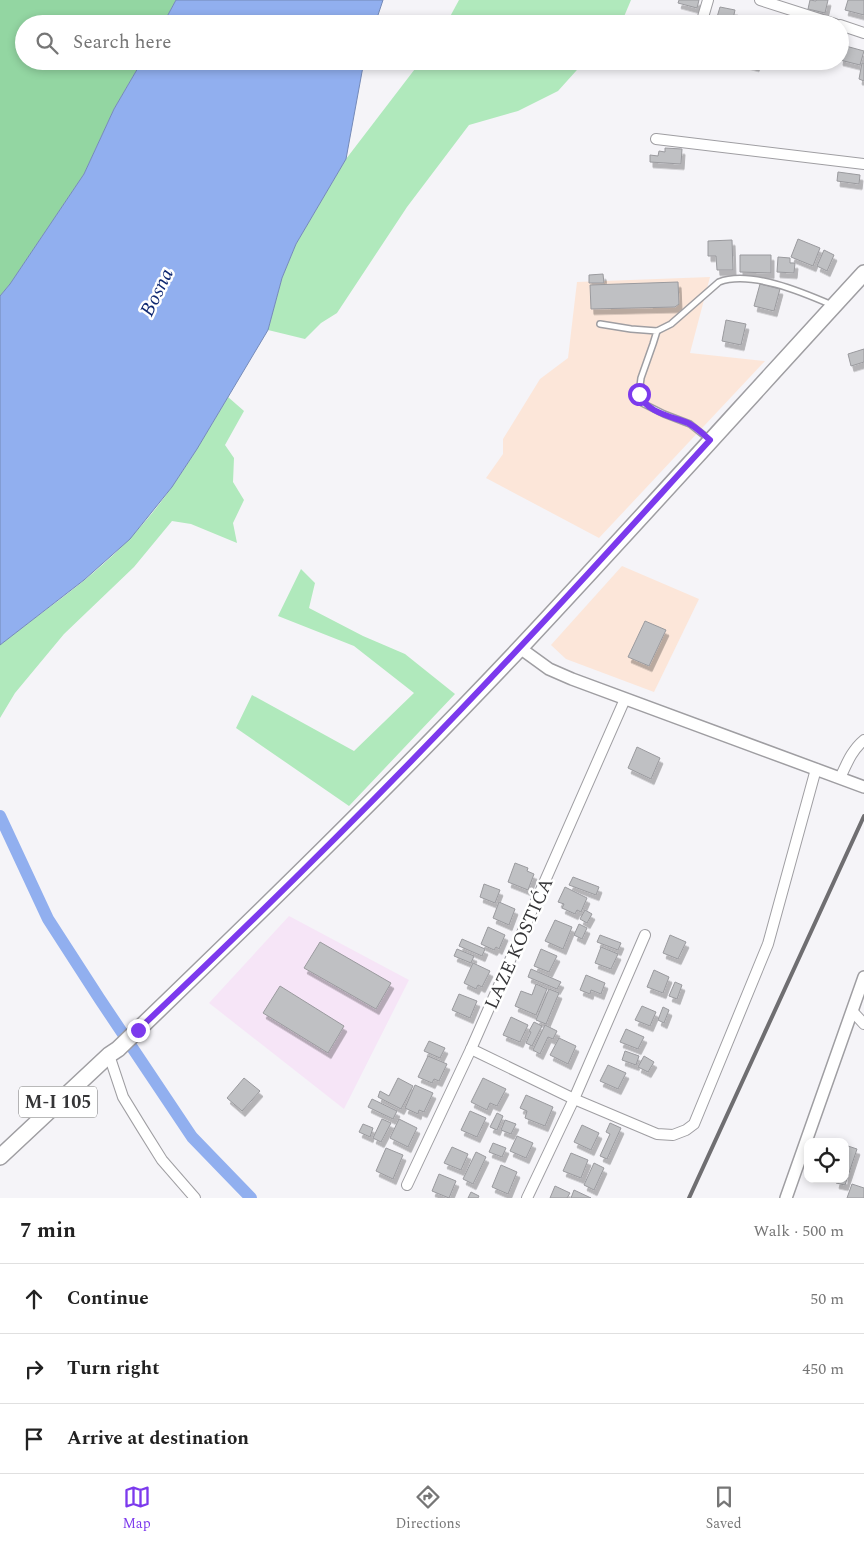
<!DOCTYPE html>
<meta charset="utf-8">
<style>
:root{--surface:#fff;--page:#f2f2f2;--text:#222;--muted:#767676;--line:#e0e0e0;--accent:#7c3aed}
body{margin:0;font-family:Spectral,serif;background:var(--page);color:var(--text)}
.controls{position:absolute;right:15px;bottom:15px;display:grid;overflow:hidden;border-radius:10px;box-shadow:0 2px 8px #0003}
.controls button{width:45px;height:45px;display:grid;place-items:center;padding:0;border:0;border-bottom:1px solid var(--line);background:var(--surface);color:var(--text);font:25px sans-serif}
.stop{position:absolute;width:15px;height:15px;margin:-11px;border:4px solid #7c3aed;border-radius:50%;background:#fff}
.stop.end{background:#7c3aed;border-color:#fff;box-shadow:0 1px 5px #0008}
.list{margin:0;padding:0;list-style:none}
h2{display:flex;justify-content:space-between;align-items:center;height:65px;margin:0;padding:0 20px;font-size:21px}
h2 small{font-size:16px;font-weight:400;color:var(--muted)}
.list li{display:grid;grid-template-columns:32px 1fr auto;gap:15px;align-items:center;box-sizing:border-box;height:70px;padding:0 20px;border-top:1px solid var(--line)}
.list b{display:block;font-size:19px;white-space:nowrap}
.list em{font-size:16px;font-style:normal;color:var(--muted)}
.icon{flex:none;width:28px;height:28px;fill:none;stroke:currentColor;stroke-width:2;stroke-linecap:round;stroke-linejoin:round}
.map{position:relative;flex:none;width:864px;height:1198px;overflow:hidden}
.search{position:absolute;background:var(--surface);box-shadow:0 2px 8px #0003;left:15px;right:15px;top:15px;height:55px;display:flex;align-items:center;gap:12px;box-sizing:border-box;padding:0 18px;border-radius:28px;color:var(--muted);font-size:19px}
.sheet{height:275px;background:var(--surface)}
nav{display:flex;justify-content:space-around;align-items:center;box-sizing:border-box;height:70px;border-top:1px solid var(--line);background:var(--surface);font-size:14px;color:var(--muted)}
nav a{display:grid;justify-items:center;gap:2px}
nav .on{color:var(--accent)}
.map>svg:first-child{display:block}
.commercial{fill:#f6e5f7}
.industrial{fill:#fce6d9}
.green{fill:#b0e9bc}
.forest{fill:#93d6a2}
.water{fill:#91afef;stroke:#758ab8}
.lines{fill:none;stroke-linecap:round;stroke-linejoin:round}
.canal{stroke:#91afef;stroke-width:12}
.building{fill:#bfc0c3;stroke:#9a9a9e;filter:url(#shadow)}
.service-casing{stroke:#9f9ea2;stroke-width:8}
.minor-casing{stroke:#9f9ea2;stroke-width:12}
.tertiary-casing{stroke:#9f9ea2;stroke-width:14}
.primary-casing{stroke:#9f9ea2;stroke-width:18}
.service{stroke:#fff;stroke-width:5}
.minor{stroke:#fff;stroke-width:10}
.tertiary{stroke:#fff;stroke-width:11}
.primary{stroke:#fff;stroke-width:15}
.rail{stroke:#6f6e71;stroke-width:4}
.route{stroke:#7c3aed;stroke-width:6}
.labels{text-anchor:middle;stroke-width:5;stroke-linejoin:round;paint-order:stroke}
.shield{fill:#fff;stroke:#727273;stroke-width:1}
.shield-label{font-size:18px;font-weight:bold;fill:#353537}
.street-label{font-size:19px;fill:#353537;stroke:#fff}
.water-label{font-size:20px;font-style:italic;fill:#102972;stroke:#fff}
</style>
<div class="map">
<svg width="864" height="1198" viewBox="0 0 864 1198">
<defs>
<filter id="shadow"><feDropShadow dx="3" dy="5.5" stdDeviation="0" flood-color="#0004"/></filter>
</defs>
<rect width="100%" height="100%" fill="#f5f4f8"/>
<path class="commercial" d="M 289,916 L 409,980 L 344,1109 L 209,1003 Z"/>
<g class="industrial">
<path d="M 710,277 L 690,353 L 765,361 L 599,538 L 486,478 L 503,454 L 503,439 L 540,379 L 568,358 L 577,282 Z"/>
<path d="M 622,566 L 699,599 L 654,692 L 566,659 L 551,645 Z"/>
</g>
<g class="green">
<path d="M 459,0 L 631,0 L 623,19 L 619,24 L 446,24 Z"/>
<path d="M 421,61 L 585,61 L 558,91 L 518,111 L 469,125 L 407,207 L 337,313 L 321,323 L 305,339 L 268,330 L 282,278 L 296,244 L 346,159 Z"/>
<path d="M 228,397 L 244,411 L 225,445 L 234,458 L 233,482 L 244,500 L 233,523 L 237,543 L 191,524 L 172,521 L 134,567 L 64,634 L 15,693 L 0,718 L 0,645 C 44,610 92,579 130,538 C 170,497 199,446 228,397 Z"/>
<path d="M 301,569 L 315,583 L 309,608 L 363,636 L 405,654 L 455,694 L 349,806 L 236,728 L 252,695 L 354,751 L 414,693 L 354,646 L 278,616 Z"/>
</g>
<path class="forest" d="M 0,0 L 176,0 L 163,24 L 24,24 L 24,61 L 142,61 L 114,109 L 84,174 L 10,284 L 0,296 Z"/>
<g class="water">
<path d="M 176,0 L 383,0 L 375,24 L 163,24 Z"/>
<path d="M 142,61 L 364,61 L 346,159 L 296,244 L 282,278 L 268,330 L 197,449 L 172,487 L 130,539 L 84,580 L 0,645 L 0,296 L 10,284 L 84,174 L 114,109 Z"/>
</g>
<g class="lines">
<path class="canal" d="M 0,816 L 48,919 L 99,998 L 192,1137 L 251,1198"/>
</g>
<g class="building">
<path d="M 679,0 L 699,0 L 697,8 L 678,3 Z"/>
<path d="M 810,0 L 816,1 L 816,0 L 828,0 L 825,13 L 808,9 Z"/>
<path d="M 848,0 L 864,0 L 864,15 L 845,10 Z"/>
<path d="M 720,7 L 735,10 L 732,24 L 715,24 Z"/>
<path d="M 842,45 L 864,51 L 860,65 L 840,60 Z"/>
<path d="M 738,61 L 757,61 L 756,66 Z"/>
<path d="M 862,63 L 864,63 L 864,81 L 859,79 Z"/>
<path d="M 665,148 L 682,149 L 681,164 L 650,162 L 650,155 L 658,156 L 659,151 L 665,152 Z"/>
<path d="M 838,172 L 860,175 L 859,184 L 837,181 Z"/>
<path d="M 798,239 L 820,248 L 813,266 L 791,257 Z"/>
<path d="M 732,240 L 733,270 L 717,270 L 716,256 L 708,256 L 708,241 Z"/>
<path d="M 824,250 L 834,255 L 827,271 L 817,266 Z"/>
<path d="M 740,255 L 771,255 L 771,273 L 740,272 Z"/>
<path d="M 778,257 L 790,258 L 790,263 L 795,263 L 794,273 L 777,272 Z"/>
<path d="M 603,274 L 604,283 L 589,283 L 589,275 Z"/>
<path d="M 678,282 L 679,304 L 675,307 L 591,309 L 590,285 Z"/>
<path d="M 760,284 L 780,289 L 774,311 L 754,306 Z"/>
<path d="M 726,320 L 746,324 L 741,345 L 722,341 Z"/>
<path d="M 864,349 L 864,362 L 851,366 L 848,354 Z"/>
<path d="M 645,621 L 666,630 L 649,666 L 628,657 Z"/>
<path d="M 637,747 L 660,758 L 651,779 L 628,768 Z"/>
<path d="M 515,863 L 528,868 L 527,871 L 534,874 L 528,890 L 508,882 Z"/>
<path d="M 573,877 L 599,887 L 596,895 L 569,885 Z"/>
<path d="M 484,884 L 500,890 L 495,903 L 480,897 Z"/>
<path d="M 565,887 L 587,898 L 581,912 L 577,910 L 575,914 L 562,908 L 564,904 L 558,902 Z"/>
<path d="M 499,902 L 515,909 L 509,925 L 493,918 Z"/>
<path d="M 585,910 L 592,914 L 587,923 L 580,919 Z"/>
<path d="M 555,920 L 572,927 L 563,949 L 545,941 Z"/>
<path d="M 579,924 L 587,928 L 582,939 L 574,935 Z"/>
<path d="M 488,927 L 505,935 L 499,949 L 496,947 L 494,950 L 481,944 Z"/>
<path d="M 600,935 L 621,943 L 618,950 L 597,942 Z"/>
<path d="M 670,935 L 686,942 L 678,959 L 663,953 Z"/>
<path d="M 462,939 L 485,949 L 482,956 L 459,946 Z"/>
<path d="M 320,942 L 391,983 L 376,1009 L 304,968 Z"/>
<path d="M 601,947 L 618,954 L 611,969 L 595,963 Z"/>
<path d="M 457,949 L 474,956 L 471,963 L 454,956 Z"/>
<path d="M 541,949 L 557,956 L 549,972 L 534,966 Z"/>
<path d="M 473,963 L 490,971 L 482,987 L 478,985 L 476,989 L 464,983 Z"/>
<path d="M 531,969 L 561,982 L 557,989 L 528,977 Z"/>
<path d="M 654,970 L 669,977 L 663,993 L 647,987 Z"/>
<path d="M 586,975 L 605,983 L 601,994 L 591,990 L 590,994 L 580,990 Z"/>
<path d="M 675,982 L 682,985 L 677,999 L 669,996 Z"/>
<path d="M 536,984 L 547,989 L 536,1015 L 515,1006 L 521,991 L 532,995 Z"/>
<path d="M 280,986 L 344,1026 L 328,1053 L 263,1013 Z"/>
<path d="M 549,989 L 559,993 L 546,1024 L 536,1020 Z"/>
<path d="M 459,994 L 477,1001 L 470,1018 L 452,1010 Z"/>
<path d="M 642,1006 L 656,1012 L 650,1026 L 635,1020 Z"/>
<path d="M 663,1007 L 669,1010 L 664,1023 L 658,1020 Z"/>
<path d="M 511,1017 L 528,1025 L 520,1042 L 503,1035 Z"/>
<path d="M 534,1022 L 542,1026 L 532,1046 L 526,1043 L 531,1032 L 529,1031 Z"/>
<path d="M 545,1025 L 557,1031 L 553,1039 L 548,1037 L 540,1054 L 533,1050 Z"/>
<path d="M 626,1029 L 644,1037 L 638,1049 L 620,1042 Z"/>
<path d="M 559,1038 L 576,1046 L 568,1064 L 550,1055 Z"/>
<path d="M 429,1041 L 445,1048 L 440,1058 L 424,1051 Z"/>
<path d="M 625,1051 L 639,1056 L 636,1065 L 622,1060 Z"/>
<path d="M 428,1056 L 447,1064 L 439,1081 L 434,1079 L 432,1083 L 418,1077 Z"/>
<path d="M 644,1056 L 654,1062 L 648,1072 L 638,1067 Z"/>
<path d="M 608,1065 L 626,1073 L 618,1089 L 600,1081 Z"/>
<path d="M 244,1078 L 260,1091 L 242,1111 L 227,1098 Z"/>
<path d="M 398,1078 L 413,1086 L 401,1109 L 378,1097 L 380,1091 L 389,1096 Z"/>
<path d="M 483,1078 L 506,1089 L 497,1106 L 490,1103 L 487,1110 L 471,1102 Z"/>
<path d="M 415,1085 L 433,1093 L 424,1112 L 419,1110 L 418,1114 L 405,1108 Z"/>
<path d="M 526,1095 L 553,1107 L 545,1126 L 525,1118 L 527,1111 L 520,1108 Z"/>
<path d="M 372,1099 L 397,1111 L 393,1119 L 368,1107 Z"/>
<path d="M 470,1111 L 486,1118 L 477,1137 L 461,1130 Z"/>
<path d="M 497,1113 L 503,1116 L 497,1130 L 490,1127 Z"/>
<path d="M 382,1119 L 391,1123 L 381,1142 L 373,1138 Z"/>
<path d="M 399,1119 L 417,1128 L 408,1147 L 390,1138 Z"/>
<path d="M 505,1120 L 516,1124 L 511,1134 L 501,1130 Z"/>
<path d="M 610,1123 L 621,1128 L 607,1159 L 600,1156 L 610,1134 L 606,1132 Z"/>
<path d="M 363,1124 L 373,1128 L 370,1137 L 359,1132 Z"/>
<path d="M 582,1125 L 599,1133 L 591,1150 L 574,1142 Z"/>
<path d="M 517,1136 L 533,1143 L 526,1158 L 510,1151 Z"/>
<path d="M 493,1143 L 506,1148 L 502,1157 L 489,1152 Z"/>
<path d="M 848,1146 L 857,1149 L 845,1185 L 836,1183 L 837,1179 L 845,1179 L 845,1154 Z"/>
<path d="M 452,1147 L 468,1154 L 461,1170 L 444,1163 Z"/>
<path d="M 386,1148 L 403,1155 L 393,1179 L 376,1171 Z"/>
<path d="M 476,1152 L 486,1157 L 473,1184 L 463,1179 Z"/>
<path d="M 571,1153 L 588,1160 L 581,1178 L 563,1171 Z"/>
<path d="M 594,1163 L 604,1168 L 594,1190 L 584,1185 Z"/>
<path d="M 501,1165 L 517,1172 L 508,1194 L 492,1187 Z"/>
<path d="M 439,1174 L 456,1181 L 449,1198 L 432,1191 Z"/>
<path d="M 852,1184 L 864,1188 L 864,1198 L 847,1198 Z"/>
<path d="M 555,1186 L 570,1193 L 567,1198 L 550,1198 Z"/>
<path d="M 574,1190 L 591,1198 L 571,1198 Z"/>
<path d="M 471,1192 L 479,1196 L 478,1198 L 468,1198 Z"/>
</g>
<g class="lines">
<defs>
<g id="service">
<path d="M 600,324 L 631,329 L 657,331 L 653,344 L 641,378 L 639,394 L 642,403 L 664,414 L 690,424 L 710,440"/>
<path d="M 657,331 L 671,324 L 719,282 C 750,270 802,292 832,305"/>
</g>
<g id="minor">
<path d="M 760,0 L 835,24"/>
<path d="M 701,24 L 708,0"/>
<path d="M 840,25 L 864,33"/>
<path d="M 656,139 L 864,164"/>
<path d="M 840,778 C 847,763 852,750 864,740"/>
<path d="M 853,1012 L 864,1024"/>
<path d="M 471,1049 L 574,1099 L 657,1134 L 673,1135 L 686,1130 L 694,1124 L 768,944 L 816,769"/>
<path d="M 109,1055 L 123,1097 L 142,1128 L 162,1160 L 195,1198"/>
<path d="M 407,1185 L 471,1049 L 625,699"/>
<path d="M 527,1198 L 574,1099 L 645,935"/>
</g>
<g id="tertiary">
<path d="M 520,648 L 549,669 L 572,679 L 864,787"/>
<path d="M 786,1198 L 864,977"/>
</g>
<path id="primary" d="M 0,1157 L 109,1055 L 118,1049 C 254,918 390,786 520,648 C 636,524 749,398 864,273"/>
</defs>
<use href="#service" class="service-casing"/>
<use href="#minor" class="minor-casing"/>
<use href="#tertiary" class="tertiary-casing"/>
<use href="#primary" class="primary-casing"/>
<use href="#service" class="service"/>
<use href="#minor" class="minor"/>
<use href="#tertiary" class="tertiary"/>
<use href="#primary" class="primary"/>
<path class="rail" d="M 689,1198 L 864,816"/>
</g>
<g class="lines">
<path class="route" d="M 138,1030 C 269,906 397,779 520,647 C 584,579 647,509 710,440 C 703,434 696,427 688,423 C 671,416 647,413 639,394"/>
</g>
<g class="labels">
<rect class="shield" x="19" y="1086.5" width="78" height="31" rx="4"/>
<g class="shield-label">
<text x="58" y="1108">M-I 105</text>
</g>
<g class="street-label">
<text transform="translate(518 943) rotate(-66)" y="7">LAZE KOSTIĆA</text>
</g>
<g class="water-label">
<text transform="translate(156 292) rotate(-64)" y="7">Bosna</text>
</g>
</g>
</svg>
<div class="controls">
<button><svg class="icon" aria-label="locate" viewBox="0 0 24 24"><circle cx="12" cy="12" r="6"/><path d="M12 2v4M12 18v4M2 12h4M18 12h4"/></svg></button>
</div>
<div class="stop" style="left:639px;top:394px"></div>
<div class="stop end" style="left:138px;top:1030px"></div>
<div class="search"><svg class="icon" aria-label="search" viewBox="0 0 24 24"><circle cx="10" cy="10" r="6"/><path d="M15 15l6 6"/></svg>Search here</div>
</div>
<section class="sheet">
<h2>7 min<small>Walk · 500 m</small></h2>
<ul class="list">
<li><svg class="icon" aria-label="ahead" viewBox="0 0 24 24"><path d="M12 20V5M6 11l6-6 6 6"/></svg><div><b>Continue</b></div><em>50 m</em></li>
<li><svg class="icon" aria-label="right" viewBox="0 0 24 24"><path d="M7 20v-9h11M14 6l5 5-5 5"/></svg><div><b>Turn right</b></div><em>450 m</em></li>
<li><svg class="icon" aria-label="arrive" viewBox="0 0 24 24"><path d="M6 21V4h12l-3 4 3 4H6"/></svg><div><b>Arrive at destination</b></div></li>
</ul>
</section>
<nav>
<a class="on"><svg class="icon" aria-label="map" viewBox="0 0 24 24"><path d="M3 6l6-2 6 2 6-2v14l-6 2-6-2-6 2zM9 4v14M15 6v14"/></svg>Map</a>
<a><svg class="icon" aria-label="directions" viewBox="0 0 24 24"><path d="M12 3l9 9-9 9-9-9zM9 14v-3h6M13 9l2 2-2 2"/></svg>Directions</a>
<a><svg class="icon" aria-label="saved" viewBox="0 0 24 24"><path d="M7 4h10v16l-5-4-5 4z"/></svg>Saved</a>
</nav>
